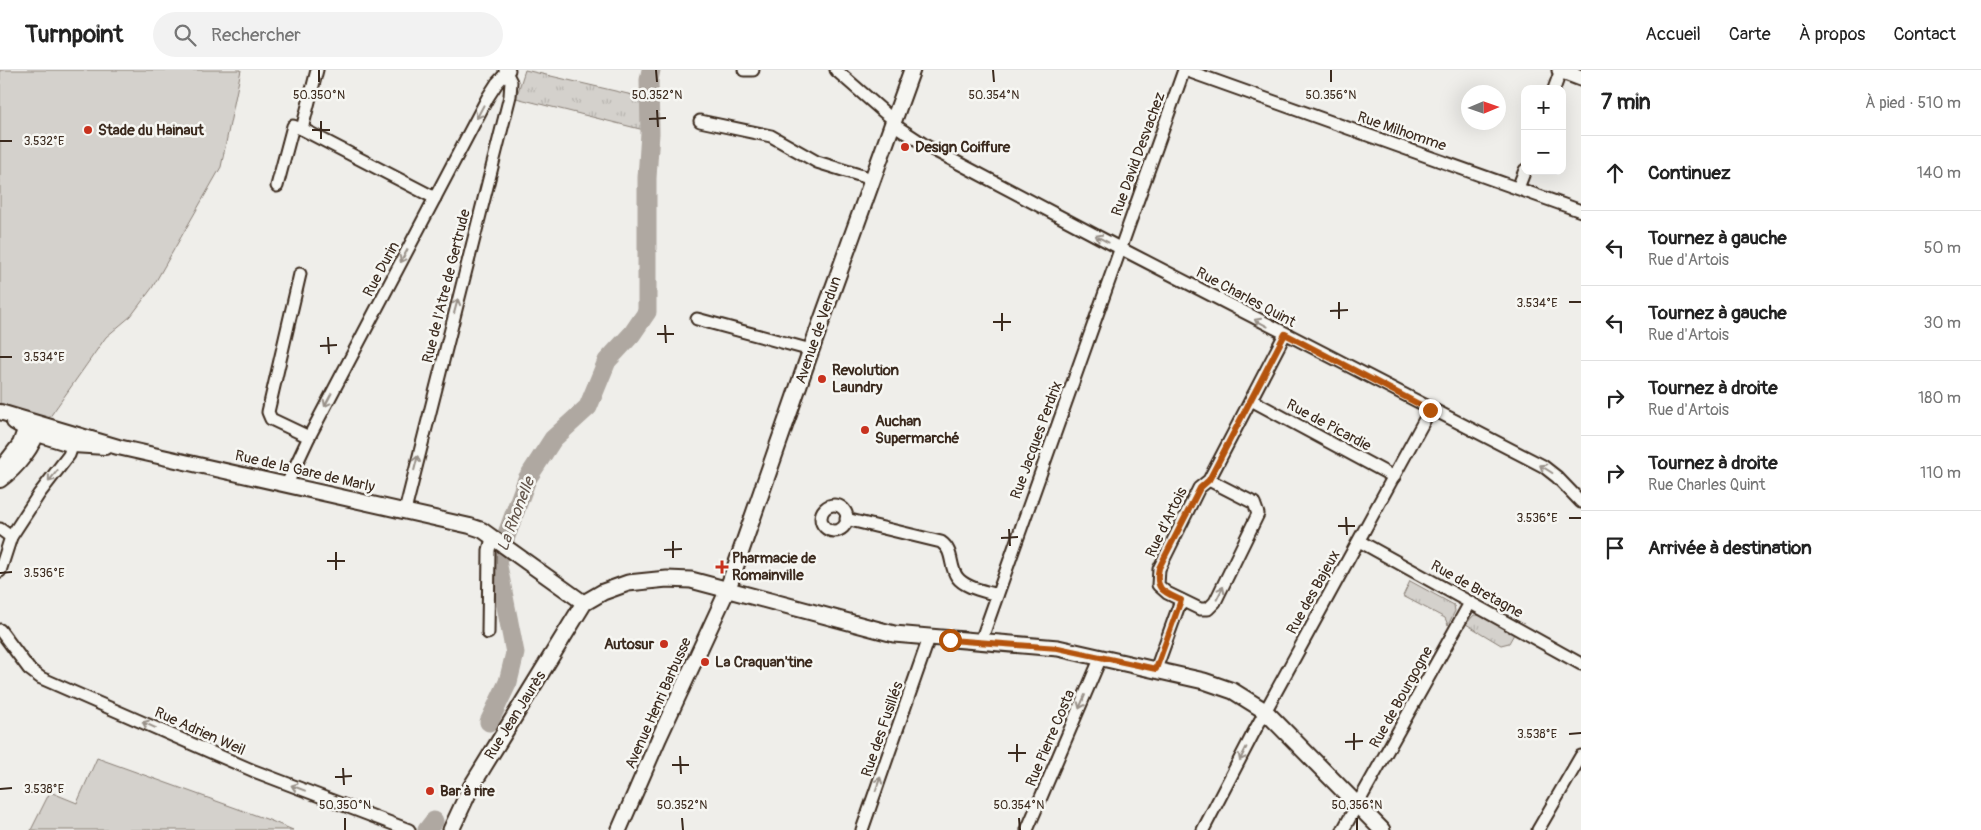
<!DOCTYPE html>
<html lang="fr">
<meta charset="utf-8">
<style>
:root{--surface:#fff;--page:#f2f2f2;--text:#222;--muted:#767676;--line:#e0e0e0}
body{margin:0;font-family:Pangolin,sans-serif;background:var(--page);color:var(--text)}
.controls{position:absolute;right:15px;top:15px;display:grid;overflow:hidden;border-radius:10px;box-shadow:0 5px 20px #0002}
.controls button{width:45px;height:45px;display:grid;place-items:center;padding:0;border:0;border-bottom:1px solid var(--line);background:var(--surface);color:var(--text);font:25px sans-serif}
.compass{position:absolute;left:1461px;top:15px;width:45px;height:45px;border-radius:50%;background:var(--surface);box-shadow:0 5px 20px #0002;rotate:88deg}
.stop{position:absolute;width:15px;height:15px;margin:-11px;border:4px solid #b45309;border-radius:50%;background:#fff}
.stop.end{background:#b45309;border-color:#fff;box-shadow:0 1px 5px #0008}
.list{margin:0;padding:0;list-style:none}
h2{display:flex;justify-content:space-between;align-items:center;height:65px;margin:0;padding:0 20px;font-size:21px}
h2 small{font-size:16px;font-weight:400;color:var(--muted)}
.list li{display:grid;grid-template-columns:32px 1fr auto;gap:15px;align-items:center;box-sizing:border-box;height:75px;padding:0 20px;border-top:1px solid var(--line)}
.list b{display:block;font-size:19px;white-space:nowrap}
.list p{margin:0;font-size:16px;white-space:nowrap;color:var(--muted)}
.list em{font-size:16px;font-style:normal;color:var(--muted)}
.icon{flex:none;width:28px;height:28px;fill:none;stroke:currentColor;stroke-width:2;stroke-linecap:round;stroke-linejoin:round}
.map{position:relative;flex:none;width:1581px;height:760px;overflow:hidden}
header{display:flex;align-items:center;gap:30px;box-sizing:border-box;height:70px;padding:0 25px;background:var(--surface);border-bottom:1px solid var(--line)}
header strong{font-size:24px}
nav{display:flex;gap:28px;margin-inline-start:auto;font-size:18px}
.search{width:350px;height:45px;background:var(--page);display:flex;align-items:center;gap:12px;box-sizing:border-box;padding:0 18px;border-radius:28px;color:var(--muted);font-size:19px}
main{display:flex}
aside{flex:1;background:var(--surface)}
.map>svg:first-child{display:block}
.grass{fill:url(#grass-tufts);stroke:#887e75}
.green{fill:#d4d1cc;stroke:#887e75}
.lines{fill:none;stroke-linecap:round;stroke-linejoin:round}
.river{stroke:#afa8a1;stroke-width:19}
.minor-casing{stroke:#3b2a1e;stroke-width:15}
.tertiary-casing{stroke:#3b2a1e;stroke-width:18}
.secondary-casing{stroke:#3b2a1e;stroke-width:19}
.minor{stroke:#f6f6f2;stroke-width:11}
.tertiary{stroke:#f6f6f2;stroke-width:14}
.secondary{stroke:#f6f6f2;stroke-width:15}
.oneway{stroke:#989088}
.route{stroke:#b45309;stroke-width:6}
.ticks{fill:none;stroke:#3b2a1e;stroke-width:2}
.poi-dot{fill:#c8321e;stroke:#f6f6f2;stroke-width:2}
.labels{text-anchor:middle;stroke-width:5;stroke-linejoin:round;paint-order:stroke}
.poi-label{font-size:15px;font-weight:bold;fill:#3b2a1e;stroke:#f6f6f2;text-anchor:start}
.street-label{font-size:15px;fill:#3b2a1e;stroke:#f6f6f2}
.water-label{font-size:16px;font-style:italic;fill:#64564c;stroke:#f6f6f2}
.ticks-label{font-size:12px;text-anchor:middle;fill:#3b2a1e;stroke:#f6f6f2;stroke-width:5;stroke-linejoin:round;paint-order:stroke}
</style>
<header>
<strong>Turnpoint</strong>
<div class="search"><svg class="icon" aria-label="search" viewBox="0 0 24 24"><circle cx="10" cy="10" r="6"/><path d="M15 15l6 6"/></svg>Rechercher</div>
<nav><a>Accueil</a><a>Carte</a><a>À propos</a><a>Contact</a></nav>
</header>
<main>
<div class="map">
<svg width="1581" height="760" viewBox="0 0 1581 760">
<defs>
<pattern id="grass-tufts" width="24" height="20" patternUnits="userSpaceOnUse" patternTransform="scale(1.25)"><rect width="24" height="20" fill="#d4d1cc"/><path d="M3 7l-1-3M5 7V3M7 7l1-3M15 17l-1-3M17 17v-4M19 17l1-3" fill="none" stroke="#b7b4af"/></pattern>
</defs>
<rect width="100%" height="100%" fill="#efeeea"/>
<filter id="ink" filterUnits="userSpaceOnUse"><feTurbulence type="fractalNoise" baseFrequency=".02" numOctaves="2"/><feDisplacementMap in="SourceGraphic" scale="10" xChannelSelector="R" yChannelSelector="G"/><feConvolveMatrix kernelMatrix="1 2 1 2 8 2 1 2 1" color-interpolation-filters="sRGB"/></filter>
<g filter="url(#ink)">
<g class="grass">
<path d="M 525,0 L 641,27 L 644,60 L 516,28 Z"/>
<path d="M 1410,511 L 1454,535 L 1455,541 L 1448,555 L 1445,548 L 1403,526 Z"/>
<path d="M 1474,545 L 1479,545 L 1514,564 L 1509,573 L 1501,575 L 1466,554 Z"/>
</g>
<g class="green">
<path d="M 0,0 L 241,0 L 221,97 L 152,218 L 131,246 L 106,267 L 47,351 L 0,334 Z"/>
<path d="M 97,688 L 269,750 L 293,760 L 31,760 L 50,722 L 77,733 Z"/>
</g>
<g class="lines">
<g class="river">
<path d="M 489,652 L 508,612 L 515,583 L 497,491 L 527,409 L 553,369 L 588,337 L 607,291 L 632,264 L 647,242 L 647,108 L 650,63 L 649,10 L 651,0"/>
<path d="M 427,760 L 434,751"/>
</g>
<defs>
<g id="minor">
<path d="M 744,0 L 753,0"/>
<path d="M 836,0 L 885,43 L 894,50"/>
<path d="M 1185,0 L 1581,141"/>
<path d="M 1554,19 L 1561,0"/>
<path d="M 700,51 L 771,66 L 817,92 L 872,109"/>
<path d="M 893,54 L 928,77 L 1112,174 L 1543,396 L 1557,407 L 1581,432"/>
<path d="M 302,59 L 435,128"/>
<path d="M 277,116 L 293,56 L 302,59 L 317,0"/>
<path d="M 1518,118 L 1525,100"/>
<path d="M 300,204 L 268,342 L 271,349 L 309,367"/>
<path d="M 697,249 L 811,280"/>
<path d="M 1251,330 L 1394,407"/>
<path d="M 1209,410 L 1254,433 L 1258,444 L 1215,532 L 1208,539 L 1200,539 L 1167,523 L 1158,515 L 1159,499 L 1199,418 L 1209,410 L 1285,264"/>
<path d="M 287,414 L 309,367 L 488,27 L 497,13 L 509,0"/>
<circle cx="834" cy="448" r="13"/>
<path d="M 405,441 L 510,26 L 511,12 L 505,0"/>
<path d="M 846,449 L 941,472 C 954,481 949,496 957,507 C 965,518 985,521 997,525"/>
<path d="M 0,459 L 11,467"/>
<path d="M 1359,471 L 1581,594"/>
<path d="M 0,501 L 11,467 L 39,424 L 69,385 L 75,368"/>
<path d="M 0,560 L 29,599 L 41,608 L 254,701 L 409,760"/>
<path d="M 488,563 L 489,480 L 492,468"/>
<path d="M 981,571 L 1184,0"/>
<path d="M 1156,599 L 1181,530"/>
<path d="M 862,760 L 929,568"/>
<path d="M 1027,760 L 1101,587"/>
<path d="M 1203,760 L 1255,660 L 1430,340"/>
<path d="M 1343,760 L 1470,533"/>
<path d="M 1538,760 L 1581,686"/>
</g>
<g id="tertiary">
<path d="M 0,342 L 118,377 L 470,456 L 482,460 L 584,533"/>
<path d="M 14,352 L 31,362 L 73,375 L 105,377"/>
<path d="M 0,400 L 20,374 L 28,352"/>
<path d="M 0,410 C 18,397 34,376 40,355"/>
<path d="M 619,760 L 659,668 L 727,521"/>
</g>
<g id="secondary">
<path d="M 1560,0 L 1581,8"/>
<path d="M 727,521 L 811,280 L 912,0"/>
<path d="M 451,760 L 471,717 L 584,533 L 603,522 L 628,513 L 667,509 L 691,510 L 894,564 L 1058,578 L 1204,611 L 1233,621 L 1265,641 L 1382,760"/>
</g>
</defs>
<use href="#minor" class="minor-casing"/>
<use href="#tertiary" class="tertiary-casing"/>
<use href="#secondary" class="secondary-casing"/>
<use href="#minor" class="minor"/>
<use href="#tertiary" class="tertiary"/>
<use href="#secondary" class="secondary"/>
</g>
<defs><path id="oneway-shaft" d="M-6 0H5M1.5-3L5.5 0L1.5 3" fill="none" stroke-width="1.6" stroke-linecap="round" stroke-linejoin="round" transform="scale(1.25)"/></defs>
<g class="oneway">
<use href="#oneway-shaft" transform="translate(480 42) rotate(118)"/>
<use href="#oneway-shaft" transform="translate(1102 169) rotate(-152)"/>
<use href="#oneway-shaft" transform="translate(404 186) rotate(118)"/>
<use href="#oneway-shaft" transform="translate(456 236) rotate(-75)"/>
<use href="#oneway-shaft" transform="translate(1261 253) rotate(-152)"/>
<use href="#oneway-shaft" transform="translate(328 330) rotate(118)"/>
<use href="#oneway-shaft" transform="translate(416 393) rotate(-76)"/>
<use href="#oneway-shaft" transform="translate(1546 399) rotate(-148)"/>
<use href="#oneway-shaft" transform="translate(53 406) rotate(128)"/>
<use href="#oneway-shaft" transform="translate(1220 523) rotate(-63)"/>
<use href="#oneway-shaft" transform="translate(1082 632) rotate(113)"/>
<use href="#oneway-shaft" transform="translate(149 655) rotate(-156)"/>
<use href="#oneway-shaft" transform="translate(1243 684) rotate(117)"/>
<use href="#oneway-shaft" transform="translate(878 714) rotate(-71)"/>
<use href="#oneway-shaft" transform="translate(298 718) rotate(-159)"/>
</g>
</g>
<g class="lines" filter="url(#ink)">
<path class="route" d="M 950,570 L 1058,578 L 1156,599 L 1181,530 C 1164,522 1154,520 1159,498 L 1200,418 L 1209,410 L 1285,264 L 1430,340"/>
</g>
<path class="ticks" d="M 319,0 L 319,12M 656,0 L 657,12M 993,0 L 994,12M 1331,0 L 1331,12M 657,40 L 658,57M 649,49 L 666,48M 321,51 L 321,69M 312,60 L 330,60M 0,71 L 12,71M 1339,232 L 1339,249M 1569,232 L 1581,232M 1330,241 L 1348,240M 1002,243 L 1002,261M 993,252 L 1011,252M 665,255 L 666,273M 657,264 L 674,264M 328,267 L 329,284M 320,276 L 337,275M 0,287 L 12,287M 1346,447 L 1347,465M 1569,448 L 1581,448M 1338,456 L 1355,456M 1009,459 L 1010,476M 1001,468 L 1018,467M 673,471 L 673,488M 664,480 L 682,479M 336,482 L 336,500M 327,491 L 345,491M 0,503 L 12,502M 1354,663 L 1354,680M 1569,664 L 1581,663M 1345,672 L 1363,671M 1017,674 L 1017,692M 1008,683 L 1026,683M 680,686 L 681,704M 672,695 L 689,695M 343,698 L 344,715M 335,707 L 352,706M 0,719 L 12,718M 345,748 L 345,760M 682,748 L 683,760M 1019,748 L 1020,760M 1357,748 L 1357,760"/>
<g class="poi-dot">
<circle cx="88" cy="60" r="5"/>
<circle cx="905" cy="77" r="5"/>
<circle cx="822" cy="309" r="5"/>
<circle cx="865" cy="360" r="5"/>
<path d="M719.5 489.5h5v5h5v5h-5v5h-5v-5h-5v-5h5z"/>
<circle cx="664" cy="574" r="5"/>
<circle cx="705" cy="592" r="5"/>
<circle cx="430" cy="721" r="5"/>
</g>
<g class="labels">
<g class="poi-label">
<text x="98" y="65">Stade du Hainaut</text>
<text x="915" y="82">Design Coiffure</text>
<text x="832" y="305">Revolution<tspan x="832" dy="17">Laundry</tspan></text>
<text x="875" y="356">Auchan<tspan x="875" dy="17">Supermarché</tspan></text>
<text x="732" y="493">Pharmacie de<tspan x="732" dy="17">Romainville</tspan></text>
<text x="654" y="579" text-anchor="end">Autosur</text>
<text x="715" y="597">La Craquan'tine</text>
<text x="440" y="726">Bar à rire</text>
</g>
<g class="street-label">
<text transform="translate(1402 61) rotate(19)" y="5">Rue Milhomme</text>
<text transform="translate(1138 84) rotate(-70)" y="5">Rue David Desvachez</text>
<text transform="translate(381 199) rotate(-62)" y="5">Rue Durin</text>
<text transform="translate(446 216) rotate(-76)" y="5">Rue de l'Atre de Gertrude</text>
<text transform="translate(1246 227) rotate(28)" y="5">Rue Charles Quint</text>
<text transform="translate(818 260) rotate(-71)" y="5">Avenue de Verdun</text>
<text transform="translate(1329 355) rotate(28)" y="5">Rue de Picardie</text>
<text transform="translate(1036 370) rotate(-70)" y="5">Rue Jacques Perdrix</text>
<text transform="translate(305 401) rotate(13)" y="5">Rue de la Gare de Marly</text>
<text transform="translate(1166 452) rotate(-64)" y="5">Rue d'Artois</text>
<text transform="translate(1477 519) rotate(29)" y="5">Rue de Bretagne</text>
<text transform="translate(1313 522) rotate(-61)" y="5">Rue des Bajeux</text>
<text transform="translate(1401 627) rotate(-61)" y="5">Rue de Bourgogne</text>
<text transform="translate(658 633) rotate(-66)" y="5">Avenue Henri Barbusse</text>
<text transform="translate(515 645) rotate(-58)" y="5">Rue Jean Jaurès</text>
<text transform="translate(882 659) rotate(-71)" y="5">Rue des Fusillés</text>
<text transform="translate(200 661) rotate(24)" y="5">Rue Adrien Weil</text>
<text transform="translate(1050 668) rotate(-67)" y="5">Rue Pierre Costa</text>
</g>
<g class="water-label">
<text transform="translate(515 444) rotate(-69)" y="6">La Rhonelle</text>
</g>
</g>
<g class="ticks-label">
<text x="319" y="29">50.350°N</text>
<text x="657" y="29">50.352°N</text>
<text x="994" y="29">50.354°N</text>
<text x="1331" y="29">50.356°N</text>
<text x="44" y="75">3.532°E</text>
<text x="1537" y="237">3.534°E</text>
<text x="44" y="291">3.534°E</text>
<text x="1537" y="452">3.536°E</text>
<text x="44" y="507">3.536°E</text>
<text x="1537" y="668">3.538°E</text>
<text x="44" y="723">3.538°E</text>
<text x="345" y="739">50.350°N</text>
<text x="682" y="739">50.352°N</text>
<text x="1019" y="739">50.354°N</text>
<text x="1357" y="739">50.356°N</text>
</g>
</svg>
<div class="controls">
<button>+</button>
<button>−</button>
</div>
<svg class="compass" viewBox="-18 -18 36 36"><path d="M0-13l5 13h-10z" fill="#e53935"/><path d="M0 13l5-13h-10z" fill="#767676"/></svg>
<div class="stop" style="left:950px;top:570px"></div>
<div class="stop end" style="left:1430px;top:340px"></div>
</div>
<aside>
<h2>7 min<small>À pied · 510 m</small></h2>
<ul class="list">
<li><svg class="icon" aria-label="ahead" viewBox="0 0 24 24"><path d="M12 20V5M6 11l6-6 6 6"/></svg><div><b>Continuez</b></div><em>140 m</em></li>
<li><svg class="icon" aria-label="left" viewBox="0 0 24 24"><path d="M17 20v-9H6M10 6l-5 5 5 5"/></svg><div><b>Tournez à gauche</b><p>Rue d'Artois</p></div><em>50 m</em></li>
<li><svg class="icon" aria-label="left" viewBox="0 0 24 24"><path d="M17 20v-9H6M10 6l-5 5 5 5"/></svg><div><b>Tournez à gauche</b><p>Rue d'Artois</p></div><em>30 m</em></li>
<li><svg class="icon" aria-label="right" viewBox="0 0 24 24"><path d="M7 20v-9h11M14 6l5 5-5 5"/></svg><div><b>Tournez à droite</b><p>Rue d'Artois</p></div><em>180 m</em></li>
<li><svg class="icon" aria-label="right" viewBox="0 0 24 24"><path d="M7 20v-9h11M14 6l5 5-5 5"/></svg><div><b>Tournez à droite</b><p>Rue Charles Quint</p></div><em>110 m</em></li>
<li><svg class="icon" aria-label="arrive" viewBox="0 0 24 24"><path d="M6 21V4h12l-3 4 3 4H6"/></svg><div><b>Arrivée à destination</b></div></li>
</ul>
</aside>
</main>
